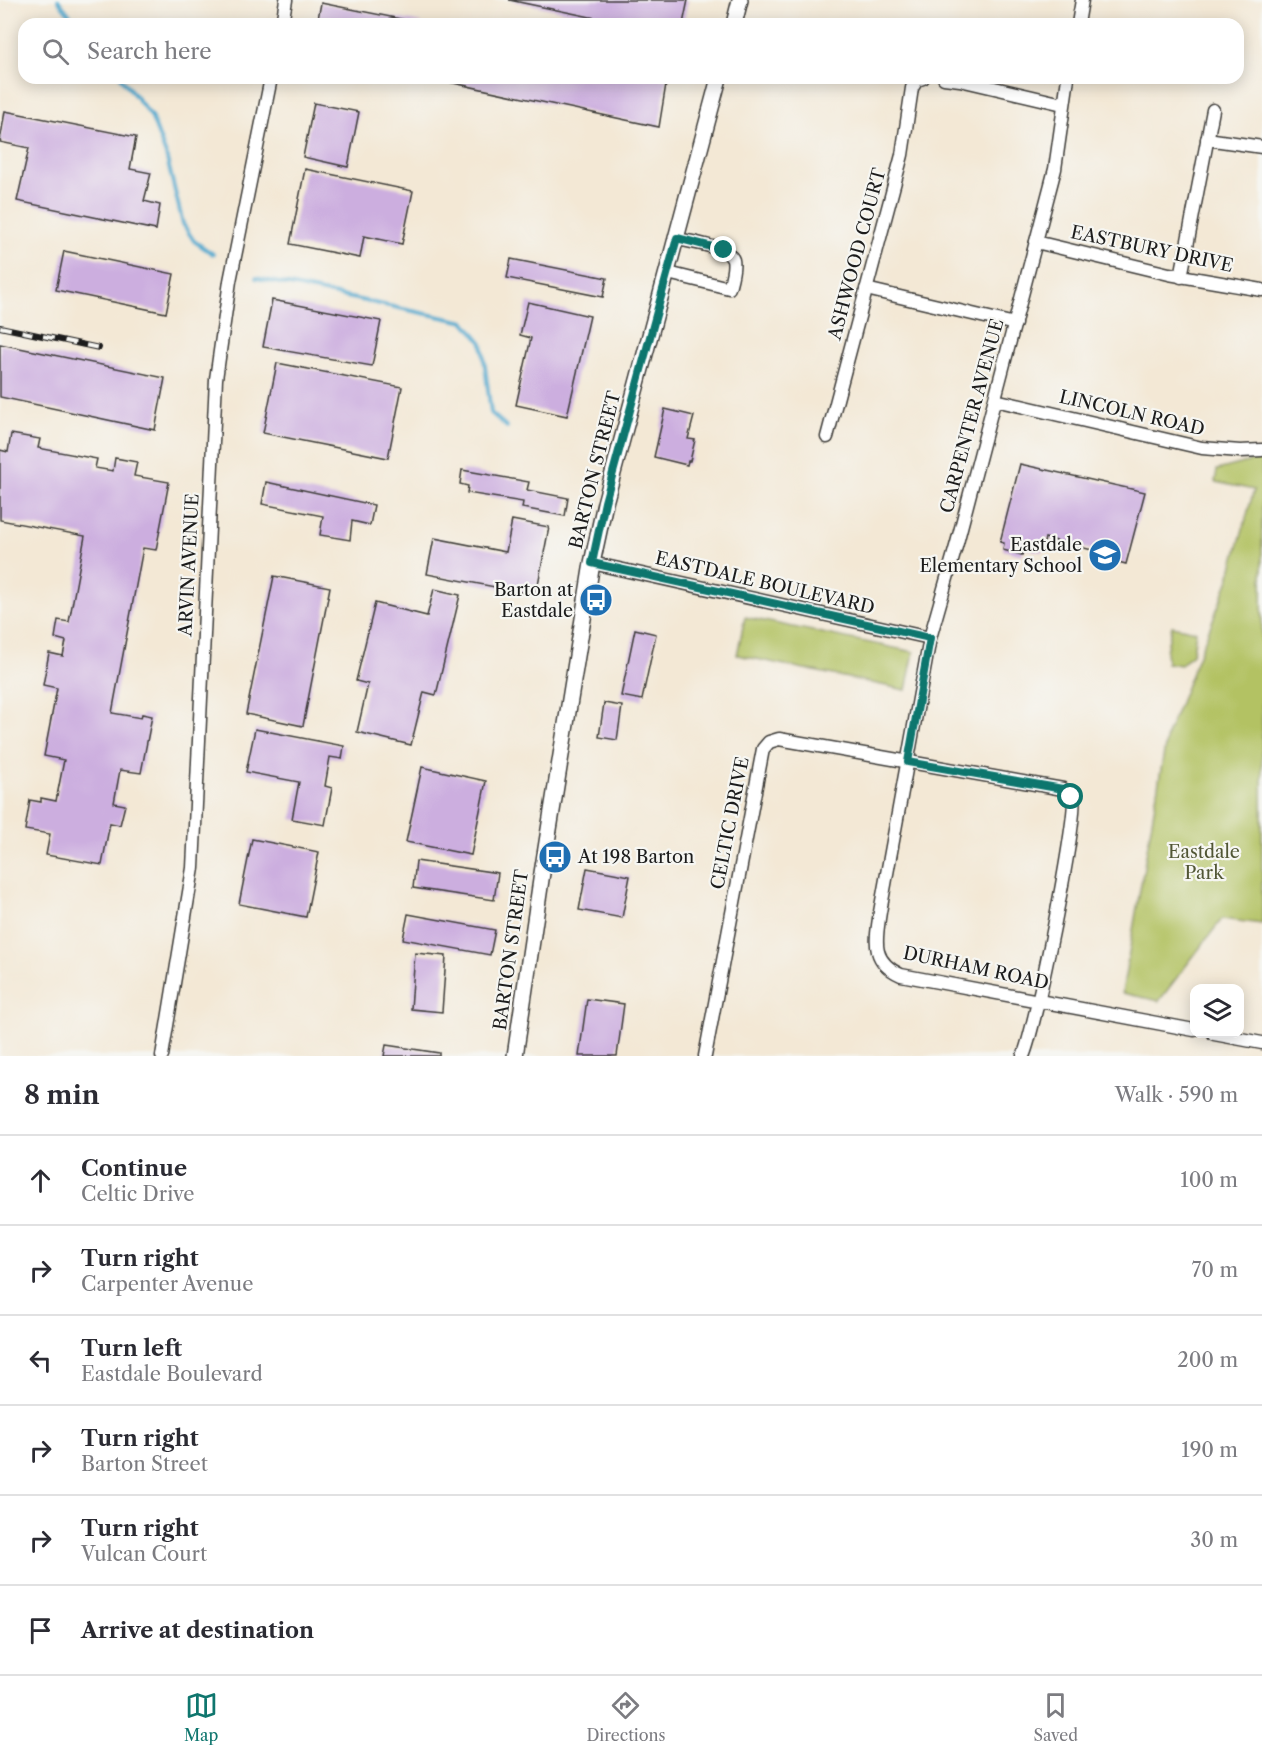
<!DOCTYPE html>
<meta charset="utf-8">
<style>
:root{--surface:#fff;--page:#f2f2f3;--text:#2b2b33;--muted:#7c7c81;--line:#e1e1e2;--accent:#0f766e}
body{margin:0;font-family:"Libre Caslon Text",serif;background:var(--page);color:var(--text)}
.controls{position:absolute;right:18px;bottom:18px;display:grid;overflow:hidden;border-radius:12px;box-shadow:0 3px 15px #0003}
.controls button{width:54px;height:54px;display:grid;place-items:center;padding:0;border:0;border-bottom:2px solid var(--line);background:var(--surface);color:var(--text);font:30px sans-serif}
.stop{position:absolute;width:18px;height:18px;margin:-14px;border:4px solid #0f766e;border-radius:50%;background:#fff}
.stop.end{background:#0f766e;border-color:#fff;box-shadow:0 2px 6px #0008}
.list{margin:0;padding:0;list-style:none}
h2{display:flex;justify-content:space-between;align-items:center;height:78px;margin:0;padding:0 24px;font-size:26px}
h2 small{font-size:20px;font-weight:400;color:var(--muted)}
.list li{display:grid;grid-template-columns:39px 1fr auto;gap:18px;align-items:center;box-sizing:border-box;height:90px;padding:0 24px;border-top:2px solid var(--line)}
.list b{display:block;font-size:22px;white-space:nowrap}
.list p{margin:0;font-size:20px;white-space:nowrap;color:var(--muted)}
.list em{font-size:20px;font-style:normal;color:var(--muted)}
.icon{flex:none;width:33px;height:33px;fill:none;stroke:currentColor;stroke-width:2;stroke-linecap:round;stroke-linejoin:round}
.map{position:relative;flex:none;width:1262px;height:1056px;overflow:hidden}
.search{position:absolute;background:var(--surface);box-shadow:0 3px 15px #0003;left:18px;right:18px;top:18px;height:66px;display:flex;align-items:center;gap:15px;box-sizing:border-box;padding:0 21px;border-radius:18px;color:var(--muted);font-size:22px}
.sheet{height:618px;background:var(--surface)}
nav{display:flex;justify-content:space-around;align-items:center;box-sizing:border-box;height:84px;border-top:2px solid var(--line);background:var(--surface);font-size:16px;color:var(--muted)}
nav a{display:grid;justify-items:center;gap:3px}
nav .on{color:var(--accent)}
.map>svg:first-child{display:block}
.green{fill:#b3c264;stroke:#686f40;stroke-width:1.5}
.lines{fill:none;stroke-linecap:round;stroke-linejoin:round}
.stream{stroke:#51a9ce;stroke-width:4}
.building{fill:#ccaedf}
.minor-casing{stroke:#3c3b38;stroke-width:15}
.major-casing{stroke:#3c3b38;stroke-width:18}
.minor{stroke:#fff;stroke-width:12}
.major{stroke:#fff;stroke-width:15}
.rail-casing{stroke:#1c1c1c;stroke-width:6}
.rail{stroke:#f6f6f2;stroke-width:4;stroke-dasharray:11;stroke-linecap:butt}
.route{stroke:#0f766e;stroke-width:8}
.labels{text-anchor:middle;stroke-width:4.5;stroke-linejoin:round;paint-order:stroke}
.street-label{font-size:18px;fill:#1c1c1c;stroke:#f6f6f2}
.poi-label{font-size:18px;fill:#1c1c1c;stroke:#f6f6f2;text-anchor:end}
.park-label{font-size:18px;fill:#515635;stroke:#f6f6f2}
</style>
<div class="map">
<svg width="1262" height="1056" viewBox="0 0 1262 1056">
<rect width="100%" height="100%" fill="#f6f6f2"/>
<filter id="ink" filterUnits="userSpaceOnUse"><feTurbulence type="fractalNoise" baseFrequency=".0167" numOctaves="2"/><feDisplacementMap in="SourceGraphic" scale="12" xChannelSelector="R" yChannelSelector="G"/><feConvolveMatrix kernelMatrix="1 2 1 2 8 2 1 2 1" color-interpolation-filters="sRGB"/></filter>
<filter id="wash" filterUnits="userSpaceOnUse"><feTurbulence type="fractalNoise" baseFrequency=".008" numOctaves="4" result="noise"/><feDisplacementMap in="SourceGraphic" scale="24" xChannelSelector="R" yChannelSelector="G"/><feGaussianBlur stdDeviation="1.35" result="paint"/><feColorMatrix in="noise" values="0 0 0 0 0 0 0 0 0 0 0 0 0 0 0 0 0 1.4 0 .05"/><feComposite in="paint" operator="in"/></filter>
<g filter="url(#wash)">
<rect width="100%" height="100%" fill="#f3e8d5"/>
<g class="green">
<path d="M 1255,460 L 1262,460 L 1262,924 L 1222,919 L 1159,1001 L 1122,993 L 1167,735 L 1228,582 L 1254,490 L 1215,482 L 1217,470 Z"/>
<path d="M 745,617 L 914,652 L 906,690 L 737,655 Z"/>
<path d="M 1172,626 L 1196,631 L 1193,653 L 1181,665 L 1167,663 L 1166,651 Z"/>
</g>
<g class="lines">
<g class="stream">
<path d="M 58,0 L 77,24"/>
<path d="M 121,78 L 151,116 L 166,155 L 183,224 L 194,241 L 213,254"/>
<path d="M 256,278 L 465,322 L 482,343 L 491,413 L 507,427"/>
</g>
</g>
<g id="blocks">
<g class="building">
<path d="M 509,0 L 688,0 L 683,24 L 624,24 Z"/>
<path d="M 321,3 L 421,23 L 421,24 L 317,24 Z"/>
<path d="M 430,78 L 667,78 L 659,127 Z"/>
<path d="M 314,103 L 359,112 L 348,167 L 303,157 Z"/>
<path d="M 5,111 L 136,137 L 130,169 L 151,173 L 144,201 L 160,205 L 156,230 L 17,201 L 29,148 L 0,142 Z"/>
<path d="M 305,169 L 413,191 L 402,244 L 364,236 L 360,258 L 290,244 Z"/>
<path d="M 64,251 L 174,274 L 166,313 L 56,290 Z"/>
<path d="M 511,259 L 607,278 L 603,297 L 507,278 Z"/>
<path d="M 272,300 L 381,321 L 372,366 L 263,347 Z"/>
<path d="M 528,302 L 590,316 L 567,416 L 516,405 L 531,338 L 520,335 Z"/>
<path d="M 0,344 L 165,378 L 155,430 L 0,397 Z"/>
<path d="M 277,363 L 402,387 L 388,458 L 263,433 Z"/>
<path d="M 665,409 L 694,416 L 688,439 L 695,440 L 690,461 L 688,461 L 687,465 L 654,457 Z"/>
<path d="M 11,434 L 40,439 L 38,448 L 97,459 L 95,468 L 113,471 L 115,458 L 137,462 L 134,476 L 169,482 L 156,550 L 143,548 L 112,713 L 141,718 L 142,714 L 152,716 L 141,773 L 120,770 L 114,803 L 125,805 L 120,825 L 110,823 L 102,865 L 46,855 L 50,834 L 25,830 L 30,800 L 41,802 L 41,798 L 56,801 L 64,760 L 44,756 L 57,688 L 43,685 L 49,653 L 63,656 L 66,641 L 55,638 L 58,620 L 69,622 L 85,536 L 0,520 L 0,450 L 8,452 Z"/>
<path d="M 1020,464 L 1145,492 L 1126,564 L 1095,556 L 1096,551 L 1045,538 L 1042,552 L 1024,548 L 1022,555 L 1003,550 L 1004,543 L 1000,542 Z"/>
<path d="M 462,470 L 529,482 L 527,490 L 568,498 L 565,516 L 522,508 L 523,502 L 467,493 L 468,486 L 460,484 Z"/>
<path d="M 266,482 L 374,505 L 370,525 L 352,521 L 350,540 L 320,535 L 323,516 L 262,504 Z"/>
<path d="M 512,520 L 549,527 L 536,595 L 427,574 L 434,538 L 506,552 Z"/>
<path d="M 274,576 L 330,587 L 303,726 L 246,714 Z"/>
<path d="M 434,589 L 460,595 L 436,695 L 424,692 L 411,745 L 357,732 L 368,684 L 356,681 L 375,603 L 427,616 Z"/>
<path d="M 635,629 L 656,634 L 642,700 L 621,696 Z"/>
<path d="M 604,703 L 622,706 L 617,740 L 599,737 Z"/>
<path d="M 255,729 L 344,746 L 342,759 L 330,757 L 325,786 L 332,788 L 325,825 L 292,819 L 299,782 L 246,772 Z"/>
<path d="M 422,767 L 486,781 L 471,855 L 406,842 Z"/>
<path d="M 252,839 L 319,852 L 306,917 L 239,904 Z"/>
<path d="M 416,861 L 498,873 L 494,900 L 413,888 Z"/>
<path d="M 587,868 L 630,876 L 622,918 L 579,910 Z"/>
<path d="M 408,914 L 495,930 L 490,955 L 403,939 Z"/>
<path d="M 415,953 L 446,956 L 442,1012 L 411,1009 Z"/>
<path d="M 587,999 L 624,1004 L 617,1056 L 579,1056 Z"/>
<path d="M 386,1045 L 439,1053 L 439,1056 L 384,1056 Z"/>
</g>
</g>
</g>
<g filter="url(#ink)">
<use href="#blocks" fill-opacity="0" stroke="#3c3b38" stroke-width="1.5"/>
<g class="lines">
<defs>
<g id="minor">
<path d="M 282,24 L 286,0"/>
<path d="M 1078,24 L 1082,0"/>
<path d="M 944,78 L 960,80 L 1063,104"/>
<path d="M 1068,78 L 1055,169 L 957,543 L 930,638 L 880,912 C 876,940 870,961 901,975 L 1194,1030"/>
<path d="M 1207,139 L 1262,147"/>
<path d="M 1036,242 L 1169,274 L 1262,290"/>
<path d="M 668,273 L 729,288 C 731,280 735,268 733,260 C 729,247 690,242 677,239"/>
<path d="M 1181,277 L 1213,110"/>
<path d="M 866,289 L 1015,324"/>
<path d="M 995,400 L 1202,448 L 1240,451 L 1262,450"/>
<path d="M 827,437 L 902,155 L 912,88 L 917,80 L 923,78"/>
<path d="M 592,563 L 930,638"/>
<path d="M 1214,1034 L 1262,1043"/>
<path d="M 162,1056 L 193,868 L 216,379 L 230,281 L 271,78"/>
<path d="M 705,1056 L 763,749 L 769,742 L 779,739 L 1063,789 C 1066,791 1071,795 1073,798 C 1079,813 1034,1035 1023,1056"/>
</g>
<g id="major">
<path d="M 734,24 L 740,0"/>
<path d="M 515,1056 L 542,873 L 592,563 L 605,503 L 719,78"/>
</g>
</defs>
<use href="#minor" class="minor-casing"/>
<use href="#major" class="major-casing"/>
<use href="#minor" class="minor"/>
<use href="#major" class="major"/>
<defs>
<path id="rail" d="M 0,327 L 99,348"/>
</defs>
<use href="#rail" class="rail-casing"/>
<use href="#rail" class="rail"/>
</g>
</g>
<g class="lines" filter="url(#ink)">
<path class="route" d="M 724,250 L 677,238 L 605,502 L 592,563 L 930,638 L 908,762 L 1063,789 L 1071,797"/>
</g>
<defs>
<symbol id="school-disc" viewBox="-11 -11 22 22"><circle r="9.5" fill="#1f6fb2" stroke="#f6f6f2"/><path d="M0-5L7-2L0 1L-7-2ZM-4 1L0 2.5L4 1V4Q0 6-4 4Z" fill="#fff"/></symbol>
<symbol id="bus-disc" viewBox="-11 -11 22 22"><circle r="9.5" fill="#1f6fb2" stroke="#f6f6f2"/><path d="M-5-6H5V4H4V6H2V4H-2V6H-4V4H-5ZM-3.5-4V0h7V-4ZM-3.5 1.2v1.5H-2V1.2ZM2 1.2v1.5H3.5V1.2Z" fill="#fff"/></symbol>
</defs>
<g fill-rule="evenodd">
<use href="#school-disc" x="1086" y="536" width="38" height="38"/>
<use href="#bus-disc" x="577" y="581" width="38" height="38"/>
<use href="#bus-disc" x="536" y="838" width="38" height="38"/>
</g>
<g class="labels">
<g class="street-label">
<text transform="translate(1152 249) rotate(12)" y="6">EASTBURY DRIVE</text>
<text transform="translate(857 254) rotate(-75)" y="6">ASHWOOD COURT</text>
<text transform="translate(1132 413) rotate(13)" y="6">LINCOLN ROAD</text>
<text transform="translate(972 416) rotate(-75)" y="6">CARPENTER AVENUE</text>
<text transform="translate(595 470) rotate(-76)" y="6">BARTON STREET</text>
<text transform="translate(189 565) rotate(-87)" y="6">ARVIN AVENUE</text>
<text transform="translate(765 583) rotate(13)" y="6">EASTDALE BOULEVARD</text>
<text transform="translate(730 823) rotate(-79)" y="6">CELTIC DRIVE</text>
<text transform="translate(511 950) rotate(-82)" y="6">BARTON STREET</text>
<text transform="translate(976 968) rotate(12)" y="6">DURHAM ROAD</text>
</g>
<g class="poi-label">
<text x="1082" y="551">Eastdale<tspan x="1082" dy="21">Elementary School</tspan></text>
<text x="573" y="596">Barton at<tspan x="573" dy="21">Eastdale</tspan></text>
<text x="578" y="863" text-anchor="start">At 198 Barton</text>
</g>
<g class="park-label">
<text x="1204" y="858">Eastdale<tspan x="1204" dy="21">Park</tspan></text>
</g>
</g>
</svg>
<div class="controls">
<button><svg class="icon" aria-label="layers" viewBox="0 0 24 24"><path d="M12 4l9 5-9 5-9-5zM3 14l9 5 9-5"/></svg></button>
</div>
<div class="stop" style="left:1071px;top:797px"></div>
<div class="stop end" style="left:724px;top:250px"></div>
<div class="search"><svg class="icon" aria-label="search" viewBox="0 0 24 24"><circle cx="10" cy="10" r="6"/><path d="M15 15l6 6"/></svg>Search here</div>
</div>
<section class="sheet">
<h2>8 min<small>Walk · 590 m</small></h2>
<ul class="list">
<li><svg class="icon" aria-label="ahead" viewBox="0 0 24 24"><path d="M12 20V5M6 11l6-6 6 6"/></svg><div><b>Continue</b><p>Celtic Drive</p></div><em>100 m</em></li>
<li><svg class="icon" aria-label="right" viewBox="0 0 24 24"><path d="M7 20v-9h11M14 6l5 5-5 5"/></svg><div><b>Turn right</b><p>Carpenter Avenue</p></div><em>70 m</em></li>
<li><svg class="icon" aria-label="left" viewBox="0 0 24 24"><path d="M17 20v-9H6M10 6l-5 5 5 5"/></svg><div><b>Turn left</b><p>Eastdale Boulevard</p></div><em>200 m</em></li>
<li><svg class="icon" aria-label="right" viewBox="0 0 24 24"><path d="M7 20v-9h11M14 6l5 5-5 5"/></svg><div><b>Turn right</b><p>Barton Street</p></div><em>190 m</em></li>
<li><svg class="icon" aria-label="right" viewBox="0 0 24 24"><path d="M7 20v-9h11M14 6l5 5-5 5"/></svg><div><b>Turn right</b><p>Vulcan Court</p></div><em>30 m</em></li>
<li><svg class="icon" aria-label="arrive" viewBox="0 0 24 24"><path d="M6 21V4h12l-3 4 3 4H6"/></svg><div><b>Arrive at destination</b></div></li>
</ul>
</section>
<nav>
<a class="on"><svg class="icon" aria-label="map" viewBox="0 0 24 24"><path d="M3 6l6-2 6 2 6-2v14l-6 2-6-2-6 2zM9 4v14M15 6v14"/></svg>Map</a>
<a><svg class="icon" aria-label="directions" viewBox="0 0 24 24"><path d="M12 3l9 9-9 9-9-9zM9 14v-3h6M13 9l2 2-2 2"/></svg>Directions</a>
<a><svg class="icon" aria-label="saved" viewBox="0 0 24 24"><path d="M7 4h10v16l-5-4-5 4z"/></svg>Saved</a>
</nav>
